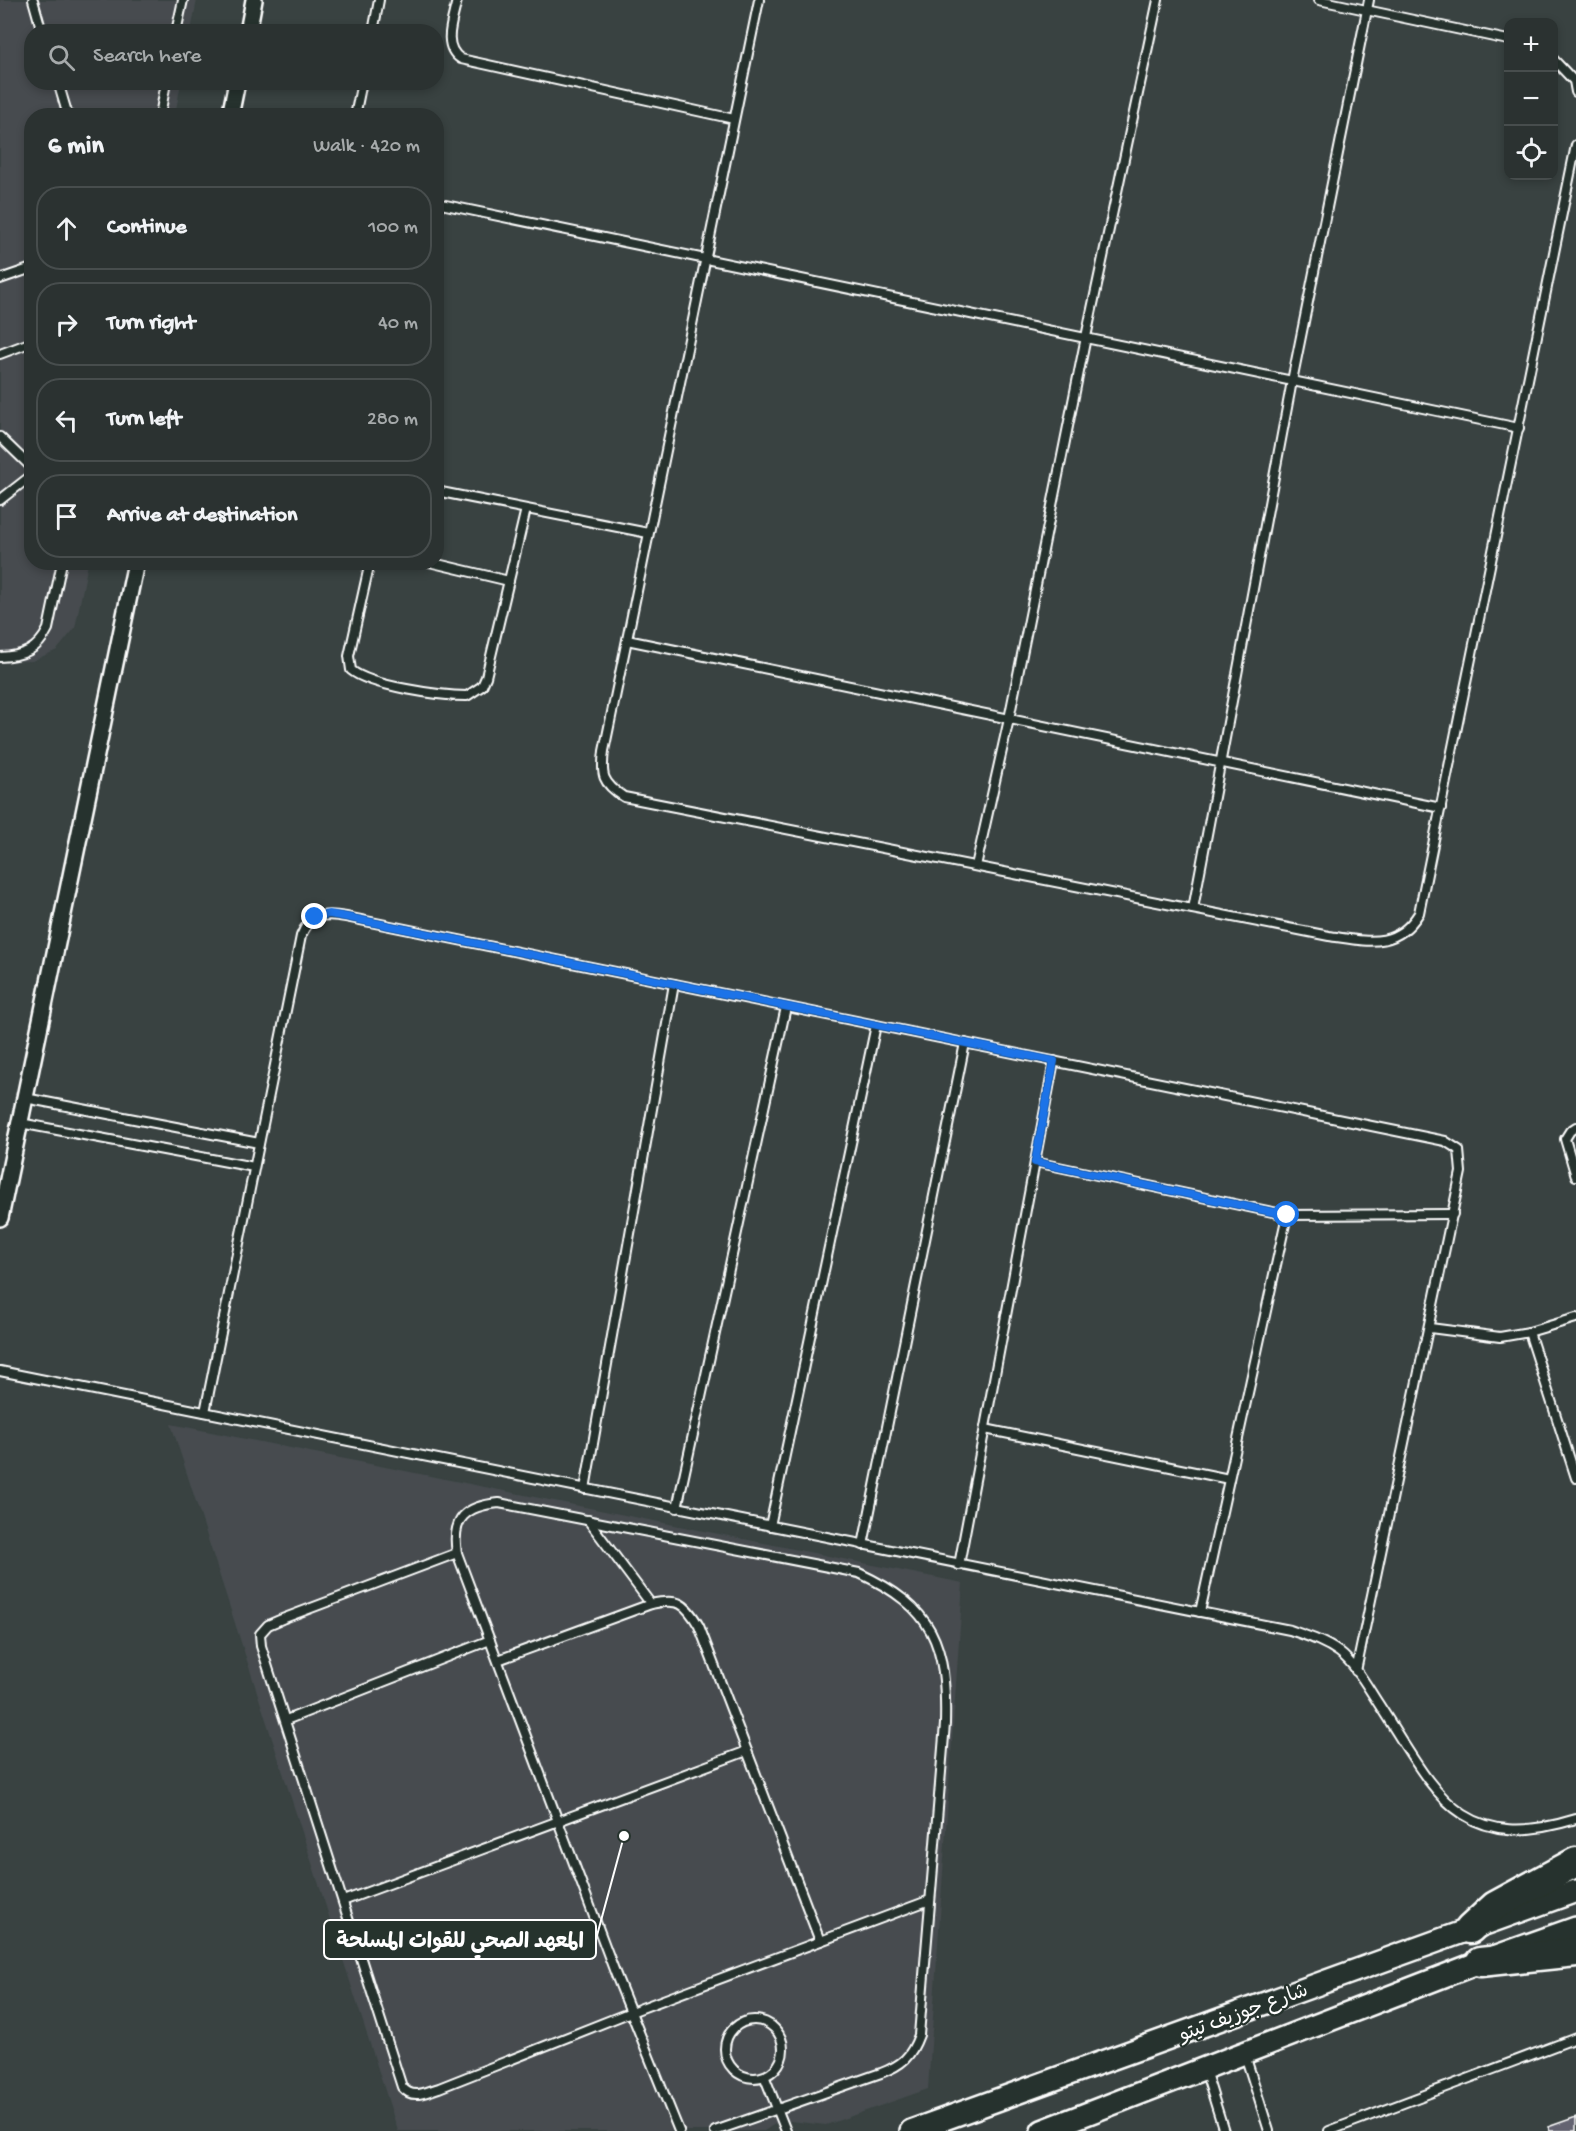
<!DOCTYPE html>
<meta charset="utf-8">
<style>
:root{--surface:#2b3231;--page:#333a39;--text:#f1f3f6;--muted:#a6aaab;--line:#474d4d}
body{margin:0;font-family:"Gochi Hand","Playpen Sans Arabic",sans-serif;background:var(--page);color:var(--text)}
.controls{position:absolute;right:18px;top:18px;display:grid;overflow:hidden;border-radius:12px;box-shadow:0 3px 9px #0003}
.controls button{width:54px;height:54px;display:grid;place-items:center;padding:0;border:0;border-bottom:2px solid var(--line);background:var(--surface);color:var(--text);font:30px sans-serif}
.stop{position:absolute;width:18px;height:18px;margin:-14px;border:4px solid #1a73e8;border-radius:50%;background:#fff}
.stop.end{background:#1a73e8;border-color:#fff;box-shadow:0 2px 6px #0008}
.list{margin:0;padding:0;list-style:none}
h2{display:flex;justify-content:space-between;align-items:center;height:78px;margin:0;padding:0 24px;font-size:26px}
h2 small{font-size:20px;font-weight:400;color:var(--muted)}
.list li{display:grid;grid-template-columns:39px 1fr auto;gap:18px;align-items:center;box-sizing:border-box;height:84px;margin:0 12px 12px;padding:0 12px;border:2px solid var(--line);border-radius:24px}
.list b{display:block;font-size:22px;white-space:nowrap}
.list em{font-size:20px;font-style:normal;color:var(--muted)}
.icon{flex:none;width:33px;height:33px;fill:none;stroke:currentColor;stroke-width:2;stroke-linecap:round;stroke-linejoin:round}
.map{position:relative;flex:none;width:1576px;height:2131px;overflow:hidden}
.search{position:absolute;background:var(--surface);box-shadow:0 3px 9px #0003;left:24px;top:24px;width:420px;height:66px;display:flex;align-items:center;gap:15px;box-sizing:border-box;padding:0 21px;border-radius:24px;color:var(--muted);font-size:22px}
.panel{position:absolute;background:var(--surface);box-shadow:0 3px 9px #0003;left:24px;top:108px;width:420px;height:462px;border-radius:24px}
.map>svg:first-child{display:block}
.built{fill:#464c4f}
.building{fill:#646471;stroke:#fff;stroke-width:1.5}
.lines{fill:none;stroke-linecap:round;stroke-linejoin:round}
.lane-casing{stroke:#fff;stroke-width:12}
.street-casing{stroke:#fff;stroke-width:20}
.secondary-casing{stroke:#fff;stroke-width:26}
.highway-casing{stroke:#fff;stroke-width:33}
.lane{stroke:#26332d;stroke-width:8}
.street{stroke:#26332d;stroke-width:15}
.secondary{stroke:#26332d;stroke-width:21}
.highway{stroke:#26332d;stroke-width:28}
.route{stroke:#1a73e8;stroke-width:8}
.labels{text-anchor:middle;stroke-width:4.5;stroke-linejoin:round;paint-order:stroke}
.street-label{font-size:20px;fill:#fff;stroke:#26332d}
.leader{fill:none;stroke:#fff;stroke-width:2}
.callout-dot{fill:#fff;stroke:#26332d;stroke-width:2}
.callout{fill:#26332d;stroke:#fff;stroke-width:2}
.callout-label{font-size:21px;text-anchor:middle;font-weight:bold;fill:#fff}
</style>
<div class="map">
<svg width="1576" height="2131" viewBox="0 0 1576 2131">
<rect width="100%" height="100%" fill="#394241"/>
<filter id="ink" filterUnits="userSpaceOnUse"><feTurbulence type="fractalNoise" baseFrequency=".0167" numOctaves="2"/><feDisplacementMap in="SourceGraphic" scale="12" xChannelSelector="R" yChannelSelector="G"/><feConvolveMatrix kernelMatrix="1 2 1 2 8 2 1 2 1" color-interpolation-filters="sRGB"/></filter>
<g filter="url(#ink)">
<g class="built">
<path d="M 0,0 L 197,0 L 191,31 L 32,32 L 32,82 L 181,83 L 175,115 L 32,116 L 32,562 L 88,563 L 75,628 L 57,650 L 32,661 L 0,662 Z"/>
<path d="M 171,1424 L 963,1583 L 928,2089 L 826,2125 L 781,2120 L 764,2131 L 398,2131 Z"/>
</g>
<path class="building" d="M 1576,2117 L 1576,2131 L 1550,2131 L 1548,2127 Z"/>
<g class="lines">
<defs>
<g id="lane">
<path d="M 33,0 L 42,32"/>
<path d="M 457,0 C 453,20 441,46 461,59 L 734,119"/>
<path d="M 759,0 L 604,751 C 601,775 602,783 624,797 L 1329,936 C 1366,941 1396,950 1419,913 L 1576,145"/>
<path d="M 1319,0 L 1508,40"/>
<path d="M 176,32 L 183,0"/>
<path d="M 373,32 L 379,0"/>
<path d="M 1554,60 L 1574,81 L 1576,92"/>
<path d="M 58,82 L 68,116"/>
<path d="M 160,116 L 166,82"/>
<path d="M 355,116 L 362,82"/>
<path d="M 436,203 L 1519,428"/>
<path d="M 0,279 L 32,268"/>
<path d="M 0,354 L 32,342"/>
<path d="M 0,437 L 32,468"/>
<path d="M 436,491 L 648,533"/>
<path d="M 0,500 L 32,475"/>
<path d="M 370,562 L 349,656 L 351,670 C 370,686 441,696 467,696 L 482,686 L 486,677 L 526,509"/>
<path d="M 429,562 L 509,581"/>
<path d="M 627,640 L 1441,808"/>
<path d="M 0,657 C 23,656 38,650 48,629 L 62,562"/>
<path d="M 976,866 L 1009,719 L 1086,337 L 1158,0"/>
<path d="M 1193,909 L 1292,381 L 1369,0"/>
<path d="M 25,1098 L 259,1143"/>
<path d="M 20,1123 L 254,1167"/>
<path d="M 1576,1127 L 1570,1131 L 1565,1139 L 1576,1176"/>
<path d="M 1035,1162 L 1287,1215 L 1453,1214"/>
<path d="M 1430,1328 L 1500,1337 L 1529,1332 L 1576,1318"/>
<path d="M 1529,1332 L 1576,1478"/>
<path d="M 0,1371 L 1290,1630 C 1307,1636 1324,1641 1339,1652 C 1355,1664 1367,1686 1378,1703 C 1434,1789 1457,1856 1576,1819"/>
<path d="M 205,1412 L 301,936 C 310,914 324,913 346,917 L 1445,1141 L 1459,1150 L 1461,1172 L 1356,1671"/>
<path d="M 985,1429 L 1229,1479"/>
<path d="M 585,1489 L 674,984"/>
<path d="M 677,1508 L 786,1007"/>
<path d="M 588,1520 L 651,1604"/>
<path d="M 770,1526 L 876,1025"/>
<path d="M 863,1545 L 965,1043"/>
<path d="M 457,1553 L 282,1619 L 268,1625 L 260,1634 L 261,1646 L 402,2087 C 413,2100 425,2092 439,2088 L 631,2012 L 930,1900"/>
<path d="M 959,1565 L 1054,1061"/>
<path d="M 1200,1612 L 1287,1215"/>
<path d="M 498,1660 L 651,1604 C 678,1598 685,1602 699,1626 L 820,1941"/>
<path d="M 286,1720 L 490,1640"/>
<path d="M 343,1901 L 747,1751"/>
<circle cx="754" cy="2049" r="29"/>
<path d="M 1245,2055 L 1269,2131"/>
<path d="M 1205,2070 L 1224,2131"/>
<path d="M 765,2078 L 786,2131"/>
<path d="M 679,2131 L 616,1975 L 457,1553 C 451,1518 466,1506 499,1503 L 859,1573 C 934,1608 947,1644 945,1724 L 919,2035 C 911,2057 902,2065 881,2073 L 715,2131"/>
<path d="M 1329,2131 L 1576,2038"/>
</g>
<g id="street">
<path d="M 248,32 L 254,0"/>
<path d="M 230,116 L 237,82"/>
<path d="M 0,1218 L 136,562"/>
</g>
<g id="secondary">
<path d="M 911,2131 L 1576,1891"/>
<path d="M 1042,2131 L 1480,1962 L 1576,1928"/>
</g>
<g id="highway">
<path d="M 1470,1929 L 1495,1906 L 1576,1862"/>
<path d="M 1480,1962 L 1576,1952"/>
</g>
</defs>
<use href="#lane" class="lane-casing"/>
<use href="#street" class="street-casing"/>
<use href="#secondary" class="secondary-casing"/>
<use href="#highway" class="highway-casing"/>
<use href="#lane" class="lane"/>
<use href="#street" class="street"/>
<use href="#secondary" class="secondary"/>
<use href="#highway" class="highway"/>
</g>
</g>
<g class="lines" filter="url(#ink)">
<path class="route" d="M 315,917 L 329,914 L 346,917 L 1054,1061 L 1035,1162 L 1287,1215"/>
</g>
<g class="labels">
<g class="street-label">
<text transform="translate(1243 2011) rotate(-20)" y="7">شارع جوزيف تيتو</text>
</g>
</g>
<path class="leader" d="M624 1836L596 1939"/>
<circle class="callout-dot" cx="624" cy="1836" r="6"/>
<rect class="callout" x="324" y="1920" width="272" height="39" rx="6"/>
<g class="callout-label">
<text x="460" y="1947">المعهد الصحي للقوات المسلحة</text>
</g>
</svg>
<div class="controls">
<button>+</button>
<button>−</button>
<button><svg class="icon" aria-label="locate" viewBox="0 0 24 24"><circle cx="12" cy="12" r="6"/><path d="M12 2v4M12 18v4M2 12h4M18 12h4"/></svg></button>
</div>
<div class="stop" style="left:1287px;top:1215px"></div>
<div class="stop end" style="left:315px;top:917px"></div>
<div class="search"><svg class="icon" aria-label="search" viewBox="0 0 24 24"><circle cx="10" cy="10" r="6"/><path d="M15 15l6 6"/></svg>Search here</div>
<section class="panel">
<h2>6 min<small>Walk · 420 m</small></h2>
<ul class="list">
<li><svg class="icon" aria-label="ahead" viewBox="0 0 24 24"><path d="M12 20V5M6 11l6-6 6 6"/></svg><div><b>Continue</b></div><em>100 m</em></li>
<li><svg class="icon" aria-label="right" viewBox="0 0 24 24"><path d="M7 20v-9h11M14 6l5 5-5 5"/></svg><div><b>Turn right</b></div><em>40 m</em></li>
<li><svg class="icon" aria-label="left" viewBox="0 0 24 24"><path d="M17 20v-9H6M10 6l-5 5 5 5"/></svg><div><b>Turn left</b></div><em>280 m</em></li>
<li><svg class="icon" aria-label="arrive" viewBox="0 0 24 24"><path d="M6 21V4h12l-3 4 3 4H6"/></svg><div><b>Arrive at destination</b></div></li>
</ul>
</section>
</div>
